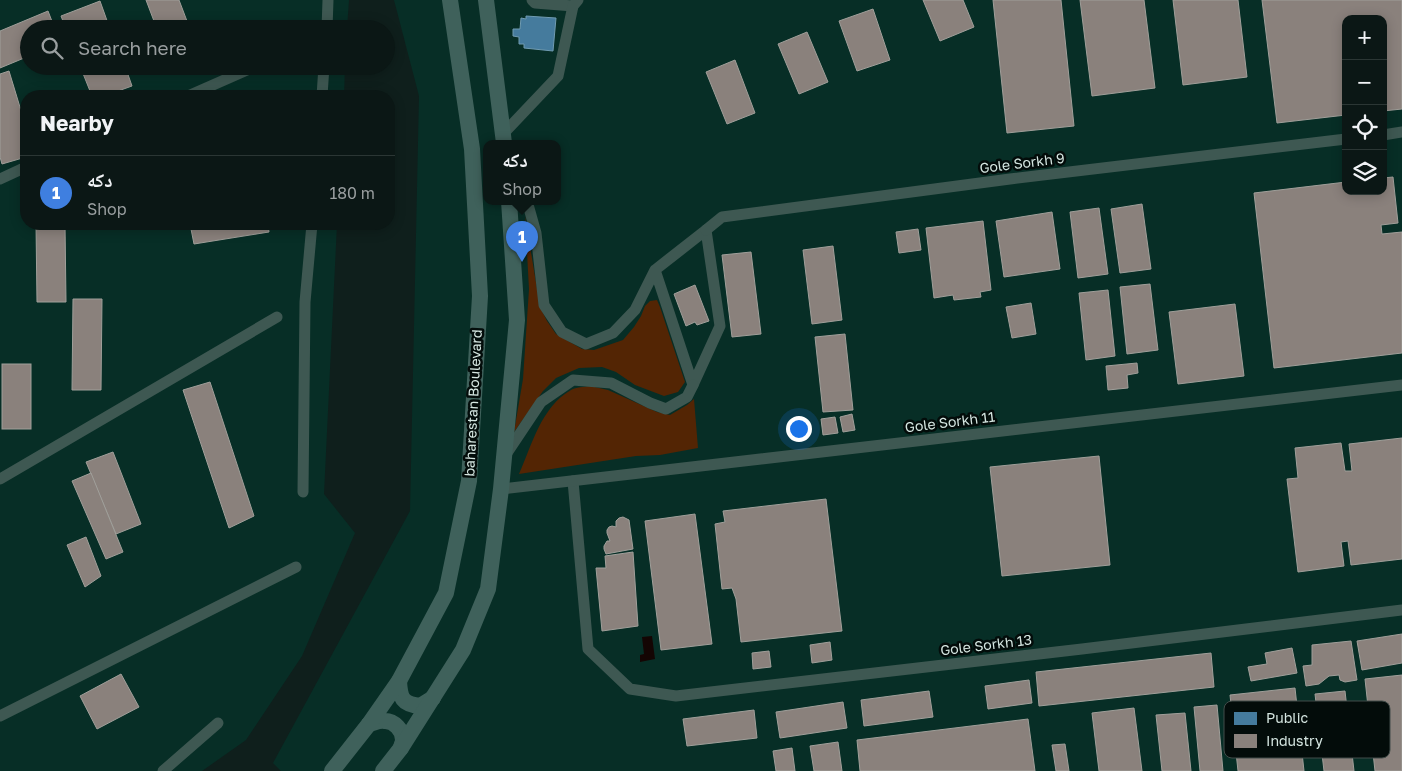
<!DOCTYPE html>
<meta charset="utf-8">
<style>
:root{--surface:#0b1715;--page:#192422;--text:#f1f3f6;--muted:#9a9fa0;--line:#2b3634;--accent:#ea580c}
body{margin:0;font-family:"Golos Text","Noto Naskh Arabic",sans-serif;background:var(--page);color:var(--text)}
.controls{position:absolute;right:15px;top:15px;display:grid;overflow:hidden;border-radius:10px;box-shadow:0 2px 12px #0003}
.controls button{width:45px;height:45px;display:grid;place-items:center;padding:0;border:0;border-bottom:1px solid var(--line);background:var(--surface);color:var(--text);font:25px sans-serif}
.you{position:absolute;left:798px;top:428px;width:18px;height:18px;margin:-12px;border:4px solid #fff;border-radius:50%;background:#1a73e8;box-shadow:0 0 0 8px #1a73e833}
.badge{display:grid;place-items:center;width:32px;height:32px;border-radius:50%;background:var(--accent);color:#fff;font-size:16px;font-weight:700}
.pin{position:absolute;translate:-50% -41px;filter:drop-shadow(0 1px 2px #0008)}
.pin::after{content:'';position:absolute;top:26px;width:18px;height:15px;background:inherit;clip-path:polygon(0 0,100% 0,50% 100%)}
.popup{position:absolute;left:483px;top:140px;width:78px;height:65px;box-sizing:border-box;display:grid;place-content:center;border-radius:10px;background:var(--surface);filter:drop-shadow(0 1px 4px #0005);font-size:16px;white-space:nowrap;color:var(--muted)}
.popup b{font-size:19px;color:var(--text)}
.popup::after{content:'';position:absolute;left:50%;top:100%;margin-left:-10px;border:10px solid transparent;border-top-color:var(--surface)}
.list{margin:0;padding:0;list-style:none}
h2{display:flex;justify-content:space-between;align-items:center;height:65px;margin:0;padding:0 20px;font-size:21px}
h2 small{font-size:16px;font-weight:400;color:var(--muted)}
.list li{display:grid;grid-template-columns:32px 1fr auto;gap:15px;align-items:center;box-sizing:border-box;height:75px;padding:0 20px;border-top:1px solid var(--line)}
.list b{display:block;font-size:19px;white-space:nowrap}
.list p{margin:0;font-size:16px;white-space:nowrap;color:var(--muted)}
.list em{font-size:16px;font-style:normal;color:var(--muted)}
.icon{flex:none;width:28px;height:28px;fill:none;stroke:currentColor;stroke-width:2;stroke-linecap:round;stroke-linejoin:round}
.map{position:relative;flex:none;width:1402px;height:771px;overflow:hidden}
.search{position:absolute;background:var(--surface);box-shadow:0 2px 12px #0003;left:20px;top:20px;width:375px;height:55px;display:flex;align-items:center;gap:12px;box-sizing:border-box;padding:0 18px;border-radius:28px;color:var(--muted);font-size:19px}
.panel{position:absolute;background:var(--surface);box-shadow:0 2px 12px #0003;left:20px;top:90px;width:375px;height:140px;border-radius:20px}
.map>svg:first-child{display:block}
.built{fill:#072e26;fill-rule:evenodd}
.green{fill:#532504}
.water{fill:#140503}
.public{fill:#457b9d;stroke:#709bb1}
.industry{fill:#8a817c;stroke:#a09f9a}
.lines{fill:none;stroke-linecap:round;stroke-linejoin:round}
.street{stroke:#3e5852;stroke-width:11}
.secondary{stroke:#3f615b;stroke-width:16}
.labels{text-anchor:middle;stroke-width:5;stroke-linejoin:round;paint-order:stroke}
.street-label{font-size:14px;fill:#d5e6e1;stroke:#030c0a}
.key{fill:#030c0a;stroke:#424d4a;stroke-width:1}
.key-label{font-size:14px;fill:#d5e6e1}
</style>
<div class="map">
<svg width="1402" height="771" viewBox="0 0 1402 771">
<rect width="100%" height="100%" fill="#0f1f1c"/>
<g class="built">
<path d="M 0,0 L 349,0 L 347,29 L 29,29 L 29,66 L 345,66 L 344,96 L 26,96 L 26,224 L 337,224 L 324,494 L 355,533 L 302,656 L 246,740 L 202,771 L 0,771 Z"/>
<path d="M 394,0 L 1402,0 L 1402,771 L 281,771 L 273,763 L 410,511 L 419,96 ZM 1346,19 L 1383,19 L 1383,191 L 1346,191 ZM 487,143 L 557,143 L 557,201 L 487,201 Z"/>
</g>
<g class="green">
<path d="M 525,216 L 540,307 L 547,321 L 556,334 L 582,349 L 594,350 L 623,340 L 634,327 L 641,316 L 645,306 L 650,301 L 657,300 L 660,307 L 685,382 L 678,392 L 664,396 L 635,385 L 616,372 L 602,367 L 579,368 L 556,378 L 543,391 L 514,432 L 523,379 L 529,289 Z"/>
<path d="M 590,386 L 608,390 L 657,412 L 670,415 L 687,405 L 694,399 L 698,448 L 660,455 L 636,456 L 519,474 C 532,445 541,407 571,390 C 576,387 584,387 590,386 Z"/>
</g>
<path class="water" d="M 652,636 L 655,659 L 640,662 L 640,655 L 644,654 L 642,637 Z"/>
<path class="public" d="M 526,16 L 556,18 L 553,51 L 524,48 L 524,44 L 519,44 L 519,37 L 513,36 L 513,29 L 520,29 L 521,18 L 526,19 Z"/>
<g class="industry">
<path d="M 146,0 L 179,0 L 190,29 L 157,29 Z"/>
<path d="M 923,0 L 963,0 L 974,27 L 940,41 Z"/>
<path d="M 993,0 L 1061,0 L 1074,126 L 1007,133 Z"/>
<path d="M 1080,0 L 1144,0 L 1155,88 L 1092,96 Z"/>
<path d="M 1173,0 L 1238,0 L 1247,77 L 1183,85 Z"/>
<path d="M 1262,0 L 1402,0 L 1402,109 L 1383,111 L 1383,19 L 1346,19 L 1346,115 L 1277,123 Z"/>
<path d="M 100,1 L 110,29 L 66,29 L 61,16 Z"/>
<path d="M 873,9 L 890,60 L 857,71 L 839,21 Z"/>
<path d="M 48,11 L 55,29 L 29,29 L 29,56 L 0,68 L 0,31 Z"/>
<path d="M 807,32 L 828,82 L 799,94 L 778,44 Z"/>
<path d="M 735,60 L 755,113 L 727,124 L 706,72 Z"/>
<path d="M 80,66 L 125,66 L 132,86 L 104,96 L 92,96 Z"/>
<path d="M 9,71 L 26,127 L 26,157 L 2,164 L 0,157 L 0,74 Z"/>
<path d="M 1393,177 L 1398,223 L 1381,225 L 1382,234 L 1402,232 L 1402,353 L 1274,368 L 1254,193 L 1346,182 L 1346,191 L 1383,191 L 1383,178 Z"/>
<path d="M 1142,204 L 1151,269 L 1120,273 L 1111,209 Z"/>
<path d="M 1099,208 L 1108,274 L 1078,278 L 1070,212 Z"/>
<path d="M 1052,212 L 1060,269 L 1004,277 L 996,221 Z"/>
<path d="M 983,221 L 991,290 L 980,292 L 981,297 L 954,300 L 953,295 L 934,298 L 926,228 Z"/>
<path d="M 36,224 L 65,224 L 66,302 L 37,302 Z"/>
<path d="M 190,224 L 268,224 L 269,232 L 194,244 Z"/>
<path d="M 918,229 L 921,250 L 899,253 L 896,232 Z"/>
<path d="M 833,246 L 842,320 L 812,324 L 803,250 Z"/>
<path d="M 751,252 L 761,334 L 732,337 L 722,255 Z"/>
<path d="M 1150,284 L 1158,350 L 1127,354 L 1120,287 Z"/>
<path d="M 695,285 L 709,321 L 697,325 L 695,322 L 686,326 L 674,294 Z"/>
<path d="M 1108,290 L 1115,356 L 1086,360 L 1079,293 Z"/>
<path d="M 73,299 L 102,299 L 101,390 L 72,390 Z"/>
<path d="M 1031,303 L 1036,334 L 1012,338 L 1006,307 Z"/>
<path d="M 1235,304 L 1244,376 L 1178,384 L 1169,312 Z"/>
<path d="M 845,334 L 853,410 L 823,412 L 815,337 Z"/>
<path d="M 1137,363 L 1138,373 L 1127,375 L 1128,388 L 1108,390 L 1106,366 Z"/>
<rect x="2" y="364" width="29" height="65"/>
<path d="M 210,382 L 254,516 L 229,528 L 183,390 Z"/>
<path d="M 852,414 L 855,430 L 843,432 L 840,417 Z"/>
<path d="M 835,417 L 838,433 L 823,435 L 821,419 Z"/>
<path d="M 1402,438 L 1402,559 L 1351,565 L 1348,541 L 1341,542 L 1344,566 L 1298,572 L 1287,479 L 1298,478 L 1295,448 L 1341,443 L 1345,471 L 1352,471 L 1349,444 Z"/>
<path d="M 113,452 L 141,524 L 116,534 L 86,462 Z"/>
<path d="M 1099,456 L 1110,565 L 1002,576 L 990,467 Z"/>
<path d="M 91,473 L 123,552 L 106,559 L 72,481 Z"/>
<path d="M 826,499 L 842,631 L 741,642 L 736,599 L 732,588 L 722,589 L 715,524 L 725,522 L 723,511 Z"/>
<path d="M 695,514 L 712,644 L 661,650 L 645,521 Z"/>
<path d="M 623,517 L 629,520 L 633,549 L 606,554 L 604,549 L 604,546 L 607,541 L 610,541 L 607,533 L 607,530 L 609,527 L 612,526 L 616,527 L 616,521 L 619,518 Z"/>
<path d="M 86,537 L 101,576 L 85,587 L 67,545 Z"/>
<path d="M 633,552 L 638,626 L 602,631 L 596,568 L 606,568 L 605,556 Z"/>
<path d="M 1402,634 L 1402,663 L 1362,670 L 1357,641 Z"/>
<path d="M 1351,641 L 1357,680 L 1345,682 L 1340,680 L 1339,675 L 1329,676 L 1319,684 L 1306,686 L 1303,666 L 1312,665 L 1312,645 Z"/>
<path d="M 830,642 L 832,660 L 812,663 L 810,645 Z"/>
<path d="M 1292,648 L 1297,673 L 1251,681 L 1248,667 L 1267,664 L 1265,653 Z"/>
<path d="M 769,651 L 771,667 L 753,669 L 752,653 Z"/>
<path d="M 1211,653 L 1214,687 L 1039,706 L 1036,672 Z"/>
<path d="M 121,674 L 139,707 L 97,729 L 80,696 Z"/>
<path d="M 1402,675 L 1402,771 L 1375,771 L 1365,679 Z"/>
<path d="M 1029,680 L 1032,703 L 988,709 L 985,686 Z"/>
<path d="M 1295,688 L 1304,771 L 1238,771 L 1230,695 Z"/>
<path d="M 929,691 L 933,717 L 864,726 L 861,700 Z"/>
<path d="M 1345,691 L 1354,771 L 1324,771 L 1315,694 Z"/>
<path d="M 843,702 L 847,728 L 780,738 L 776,712 Z"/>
<path d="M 1217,705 L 1223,771 L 1200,771 L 1194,707 Z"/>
<path d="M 1134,708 L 1142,771 L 1099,771 L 1092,713 Z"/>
<path d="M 754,710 L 757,738 L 687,746 L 683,719 Z"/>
<path d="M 1185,713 L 1191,771 L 1162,771 L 1156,715 Z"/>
<path d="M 1028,719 L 1035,771 L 860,771 L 857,740 Z"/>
<path d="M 838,742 L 842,771 L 814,771 L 810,746 Z"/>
<path d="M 1065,744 L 1069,771 L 1056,771 L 1052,745 Z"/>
<path d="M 792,748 L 795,771 L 776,771 L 773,751 Z"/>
</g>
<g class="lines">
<g class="street">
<path d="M 532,0 L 535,3 L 573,6"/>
<path d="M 327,29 L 328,0"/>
<path d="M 188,96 L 256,66"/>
<path d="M 322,96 L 324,66"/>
<path d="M 503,134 L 558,76 L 573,6 L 578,0"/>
<path d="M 1383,135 L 1402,132"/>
<path d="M 0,179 L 26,167"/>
<path d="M 527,201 L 536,233 L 544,305 L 562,332 L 586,344 L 613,333 L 635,310 L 655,270 L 706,230 L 720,326 L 693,385 L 655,270"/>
<path d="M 706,230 L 722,217 L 1010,179 L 1346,139"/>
<path d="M 505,456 L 541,402 L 573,380 L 611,383 L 650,403 L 666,409 L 687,397 L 693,385"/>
<path d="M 0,479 L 277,317"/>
<path d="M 573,481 L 588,649 L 630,689 L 676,696 L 1082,649 L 1402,610"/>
<path d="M 501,489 L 1402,385"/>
<path d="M 303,492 L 305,302 L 312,224"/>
<path d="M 0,716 L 296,567"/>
<path d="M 163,771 L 218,723"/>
</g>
<g class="secondary">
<path d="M 486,0 L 504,143"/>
<path d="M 399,681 C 400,698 402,704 420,706 L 433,698"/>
<path d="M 369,724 C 374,723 379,720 385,721 C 394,721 403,730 403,740 C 403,743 401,745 401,748"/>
<path d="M 332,771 L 369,724 L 399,681 L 446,593 L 469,481 L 480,296 L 472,149 L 450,0"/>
<path d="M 383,771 L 401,748 L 463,650 L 488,589 L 501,489 L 517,320 L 509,201"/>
</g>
</g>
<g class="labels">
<g class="street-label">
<text transform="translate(1022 163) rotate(-7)" y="5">Gole Sorkh 9</text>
<text transform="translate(473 403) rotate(-87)" y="5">baharestan Boulevard</text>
<text transform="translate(950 422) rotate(-7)" y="5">Gole Sorkh 11</text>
<text transform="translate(986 645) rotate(-7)" y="5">Gole Sorkh 13</text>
</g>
</g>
<rect x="1224" y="701" width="166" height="57" rx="8" class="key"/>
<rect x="1234" y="712" width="23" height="13" fill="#457b9d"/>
<rect x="1234" y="734" width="23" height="14" fill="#8a817c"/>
<g class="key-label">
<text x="1266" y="723">Public</text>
<text x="1266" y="746">Industry</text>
</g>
</svg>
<div class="controls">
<button>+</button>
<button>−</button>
<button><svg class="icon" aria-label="locate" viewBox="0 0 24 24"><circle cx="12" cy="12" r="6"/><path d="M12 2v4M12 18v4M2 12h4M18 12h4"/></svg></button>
<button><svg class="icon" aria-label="layers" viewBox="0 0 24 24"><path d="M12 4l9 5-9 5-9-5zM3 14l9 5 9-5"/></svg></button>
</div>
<div class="you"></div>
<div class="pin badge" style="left:522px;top:262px;background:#3f7fe0">1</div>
<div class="popup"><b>دکه</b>Shop</div>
<div class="search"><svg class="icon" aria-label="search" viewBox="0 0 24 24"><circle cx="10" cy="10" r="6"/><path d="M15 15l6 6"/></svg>Search here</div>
<section class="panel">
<h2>Nearby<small></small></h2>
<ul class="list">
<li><span class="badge" style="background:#3f7fe0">1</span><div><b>دکه</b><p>Shop</p></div><em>180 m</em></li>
</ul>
</section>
</div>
